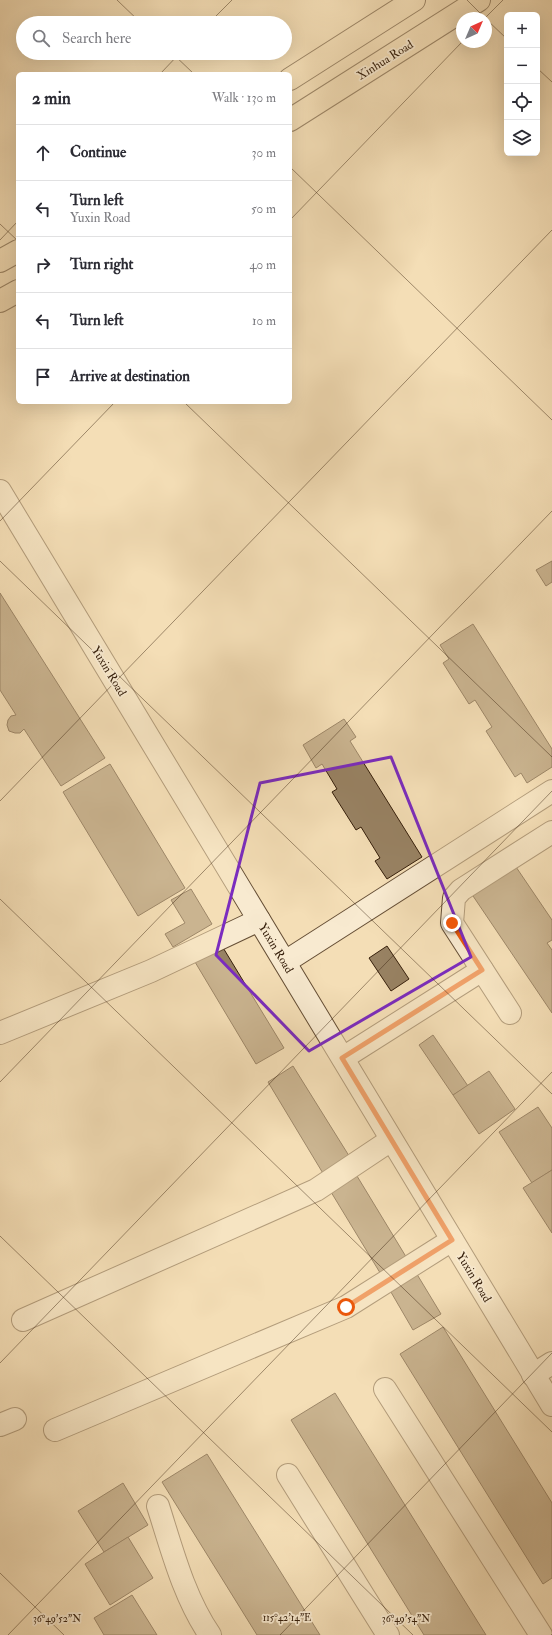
<!DOCTYPE html>
<meta charset="utf-8">
<style>
:root{--surface:#fff;--page:#f2f2f3;--text:#2b2b33;--muted:#7c7c81;--line:#e1e1e2}
body{margin:0;font-family:"IM FELL Double Pica",serif;background:var(--page);color:var(--text)}
.controls{position:absolute;right:12px;top:12px;display:grid;overflow:hidden;border-radius:6px;box-shadow:0 4px 16px #0002}
.controls button{width:36px;height:36px;display:grid;place-items:center;padding:0;border:0;border-bottom:1px solid var(--line);background:var(--surface);color:var(--text);font:20px sans-serif}
.compass{position:absolute;left:456px;top:12px;width:36px;height:36px;border-radius:50%;background:var(--surface);box-shadow:0 4px 16px #0002;rotate:44deg}
.stop{position:absolute;width:12px;height:12px;margin:-9px;border:3px solid #ea580c;border-radius:50%;background:#fff}
.stop.end{background:#ea580c;border-color:#fff;box-shadow:0 1px 4px #0008}
.list{margin:0;padding:0;list-style:none}
h2{display:flex;justify-content:space-between;align-items:center;height:52px;margin:0;padding:0 16px;font-size:17px}
h2 small{font-size:13px;font-weight:400;color:var(--muted)}
.list li{display:grid;grid-template-columns:26px 1fr auto;gap:12px;align-items:center;box-sizing:border-box;height:56px;padding:0 16px;border-top:1px solid var(--line)}
.list b{display:block;font-size:15px;white-space:nowrap}
.list p{margin:0;font-size:13px;white-space:nowrap;color:var(--muted)}
.list em{font-size:13px;font-style:normal;color:var(--muted)}
.icon{flex:none;width:22px;height:22px;fill:none;stroke:currentColor;stroke-width:2;stroke-linecap:round;stroke-linejoin:round}
.map{position:relative;flex:none;width:552px;height:1635px;overflow:hidden}
.search{position:absolute;background:var(--surface);box-shadow:0 4px 16px #0002;left:16px;top:16px;width:276px;height:44px;display:flex;align-items:center;gap:10px;box-sizing:border-box;padding:0 14px;border-radius:22px;color:var(--muted);font-size:15px}
.panel{position:absolute;background:var(--surface);box-shadow:0 4px 16px #0002;left:16px;top:72px;width:276px;height:332px;border-radius:6px}
.map>svg:first-child{display:block}
.building{fill:#988263;stroke:#351e0a}
.lines{fill:none;stroke-linecap:round;stroke-linejoin:round}
.minor-casing{stroke:#654e35;stroke-width:24}
.major-casing{stroke:#351e0a;stroke-width:24}
.minor{stroke:#f8ead0;stroke-width:22}
.major{stroke:#f4deb6;stroke-width:22}
.route{stroke:#ea580c;stroke-width:5}
.marked{fill:none;stroke:#7b2cbf;stroke-width:3;stroke-linejoin:round}
.ticks{fill:none;stroke:#351e0a;stroke-width:1;stroke-opacity:0.45}
.labels{text-anchor:middle;stroke-width:3.5;stroke-linejoin:round;paint-order:stroke}
.street-label{font-size:12px;fill:#351e0a;stroke:#f8ead0}
.ticks-label{font-size:10px;text-anchor:middle;fill:#351e0a;stroke:#f8ead0;stroke-width:3.5;stroke-linejoin:round;paint-order:stroke}
</style>
<div class="map">
<svg width="552" height="1635" viewBox="0 0 552 1635">
<rect width="100%" height="100%" fill="#f4deb6"/>
<filter id="stains"><feTurbulence type="fractalNoise" baseFrequency=".005" numOctaves="4"/><feColorMatrix values="0 0 0 0 .2 0 0 0 0 .09 0 0 0 0 .02 0 0 0 .5 -.17"/></filter>
<radialGradient id="worn" r=".72"><stop offset=".6" stop-color="#630" stop-opacity="0"/><stop offset="1" stop-color="#630" stop-opacity=".3"/></radialGradient>
<g class="building">
<path d="M 552,561 L 552,582 L 546,586 L 536,570 Z"/>
<path d="M 0,593 L 105,758 L 61,786 L 24,729 L 20,733 L 15,733 L 9,731 L 7,725 L 8,720 L 11,716 L 16,715 L 0,690 Z"/>
<path d="M 473,624 L 552,749 L 552,767 L 527,783 L 521,773 L 515,777 L 486,731 L 492,727 L 475,700 L 469,704 L 443,663 L 449,659 L 440,645 Z"/>
<path d="M 344,719 L 356,737 L 350,741 L 422,857 L 387,879 L 375,861 L 380,858 L 361,827 L 356,830 L 332,792 L 337,789 L 322,764 L 316,768 L 303,745 Z"/>
<path d="M 110,764 L 185,888 L 138,916 L 63,792 Z"/>
<path d="M 514,864 L 552,920 L 552,940 L 547,943 L 552,950 L 552,1013 L 471,893 Z"/>
<path d="M 191,889 L 212,924 L 173,947 L 165,934 L 185,923 L 171,900 Z"/>
<path d="M 222,946 L 284,1048 L 256,1064 L 195,962 Z"/>
<path d="M 387,946 L 409,979 L 391,991 L 369,958 Z"/>
<path d="M 433,1035 L 468,1086 L 453,1095 L 419,1045 Z"/>
<path d="M 293,1066 L 351,1159 L 324,1175 L 268,1082 Z"/>
<path d="M 489,1071 L 515,1109 L 479,1134 L 453,1095 Z"/>
<path d="M 538,1107 L 552,1128 L 552,1170 L 532,1183 L 499,1132 Z"/>
<path d="M 552,1170 L 552,1233 L 523,1188 Z"/>
<path d="M 357,1176 L 408,1260 L 382,1276 L 331,1192 Z"/>
<path d="M 415,1271 L 441,1314 L 413,1330 L 388,1287 Z"/>
<path d="M 443,1327 L 552,1503 L 552,1578 L 543,1584 L 400,1354 Z"/>
<path d="M 335,1393 L 486,1635 L 424,1635 L 291,1420 Z"/>
<path d="M 207,1454 L 320,1635 L 257,1635 L 162,1482 Z"/>
<path d="M 123,1483 L 148,1525 L 104,1552 L 78,1511 Z"/>
<path d="M 128,1537 L 153,1578 L 110,1605 L 85,1564 Z"/>
<path d="M 132,1595 L 157,1635 L 104,1635 L 94,1618 Z"/>
</g>
<g class="lines">
<defs>
<g id="minor">
<path d="M 0,491 L 552,1405"/>
<path d="M 285,962 L 552,791"/>
<path d="M 510,1013 L 452,923 L 454,898 L 461,890 L 552,832"/>
<path d="M 0,1033 L 151,971 L 259,920"/>
<path d="M 343,1058 L 482,970"/>
<path d="M 23,1320 L 316,1190 L 391,1140"/>
<path d="M 533,1375 L 552,1363"/>
<path d="M 385,1389 L 541,1635"/>
<path d="M 0,1425 L 15,1419"/>
<path d="M 55,1430 L 346,1307 L 452,1240"/>
<path d="M 288,1475 L 388,1635"/>
<path d="M 158,1506 C 172,1550 184,1597 210,1635"/>
</g>
<g id="major">
<path d="M 290,79 L 414,0"/>
<path d="M 290,120 L 479,0"/>
<path d="M 0,261 L 18,251"/>
<path d="M 0,301 L 18,291"/>
</g>
</defs>
<use href="#minor" class="minor-casing"/>
<use href="#major" class="major-casing"/>
<use href="#minor" class="minor"/>
<use href="#major" class="major"/>
</g>
<g class="lines">
<path class="route" d="M 346,1307 L 452,1240 L 342,1058 L 482,970 L 452,923"/>
</g>
<path d="M0 0H552V1635H0ZM 391,757 L 471,957 L 309,1051 L 216,955 L 260,783 Z" fill="#f4deb6" fill-opacity=".55" fill-rule="evenodd"/>
<path class="marked" d="M 391,757 L 471,957 L 309,1051 L 216,955 L 260,783 Z"/>
<path class="ticks" d="M 117,0 L 141,23M 467,0 L 485,18M 485,18 L 503,0M 486,19 L 507,39M 209,23 L 232,0M 172,53 L 194,74M 537,68 L 552,82M 160,74 L 180,53M 290,167 L 552,420M 290,220 L 462,42M 0,224 L 18,241M 0,240 L 18,221M 184,402 L 552,757M 0,521 L 115,402M 0,561 L 552,1094M 0,801 L 552,230M 0,899 L 552,1432M 0,1082 L 552,511M 0,1236 L 413,1635M 0,1363 L 552,791M 0,1573 L 64,1635M 8,1635 L 552,1072M 280,1635 L 552,1353M 551,1635 L 552,1634"/>
<g class="labels">
<g class="street-label">
<text transform="translate(385 60) rotate(-32)" y="4">Xinhua Road</text>
<text transform="translate(109 671) rotate(59)" y="4">Yuxin Road</text>
<text transform="translate(276 948) rotate(59)" y="4">Yuxin Road</text>
<text transform="translate(474 1277) rotate(59)" y="4">Yuxin Road</text>
</g>
</g>
<g class="ticks-label">
<text x="287" y="1621">115°42'14"E</text>
<text x="57" y="1622">36°49'52"N</text>
<text x="406" y="1622">36°49'54"N</text>
</g>
<rect width="100%" height="100%" filter="url(#stains)"/>
<rect width="100%" height="100%" fill="url(#worn)"/>
</svg>
<div class="controls">
<button>+</button>
<button>−</button>
<button><svg class="icon" aria-label="locate" viewBox="0 0 24 24"><circle cx="12" cy="12" r="6"/><path d="M12 2v4M12 18v4M2 12h4M18 12h4"/></svg></button>
<button><svg class="icon" aria-label="layers" viewBox="0 0 24 24"><path d="M12 4l9 5-9 5-9-5zM3 14l9 5 9-5"/></svg></button>
</div>
<svg class="compass" viewBox="-18 -18 36 36"><path d="M0-13l5 13h-10z" fill="#e53935"/><path d="M0 13l5-13h-10z" fill="#7c7c81"/></svg>
<div class="stop" style="left:346px;top:1307px"></div>
<div class="stop end" style="left:452px;top:923px"></div>
<div class="search"><svg class="icon" aria-label="search" viewBox="0 0 24 24"><circle cx="10" cy="10" r="6"/><path d="M15 15l6 6"/></svg>Search here</div>
<section class="panel">
<h2>2 min<small>Walk · 130 m</small></h2>
<ul class="list">
<li><svg class="icon" aria-label="ahead" viewBox="0 0 24 24"><path d="M12 20V5M6 11l6-6 6 6"/></svg><div><b>Continue</b></div><em>30 m</em></li>
<li><svg class="icon" aria-label="left" viewBox="0 0 24 24"><path d="M17 20v-9H6M10 6l-5 5 5 5"/></svg><div><b>Turn left</b><p>Yuxin Road</p></div><em>50 m</em></li>
<li><svg class="icon" aria-label="right" viewBox="0 0 24 24"><path d="M7 20v-9h11M14 6l5 5-5 5"/></svg><div><b>Turn right</b></div><em>40 m</em></li>
<li><svg class="icon" aria-label="left" viewBox="0 0 24 24"><path d="M17 20v-9H6M10 6l-5 5 5 5"/></svg><div><b>Turn left</b></div><em>10 m</em></li>
<li><svg class="icon" aria-label="arrive" viewBox="0 0 24 24"><path d="M6 21V4h12l-3 4 3 4H6"/></svg><div><b>Arrive at destination</b></div></li>
</ul>
</section>
</div>
